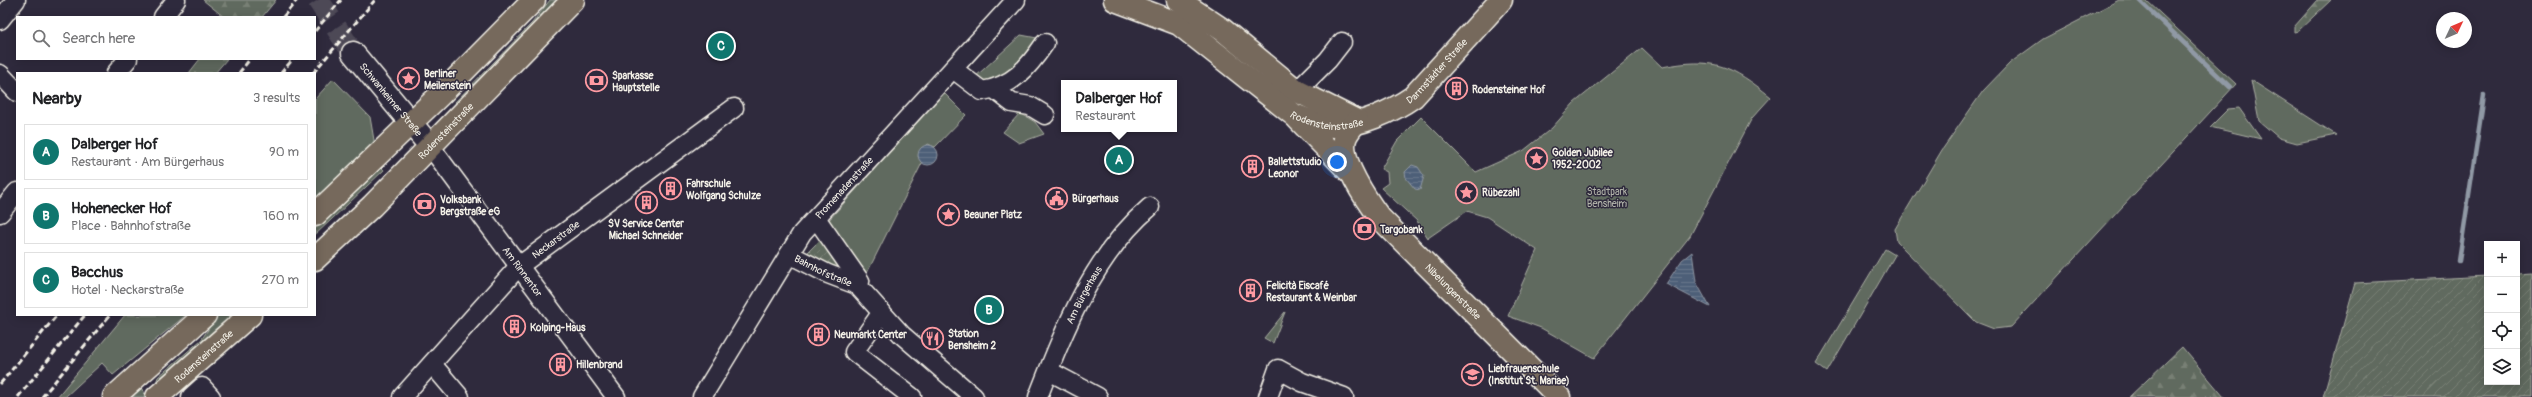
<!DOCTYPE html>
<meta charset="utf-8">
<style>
:root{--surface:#fff;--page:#f6f6f6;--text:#202124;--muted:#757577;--line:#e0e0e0;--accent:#0f766e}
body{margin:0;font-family:Pangolin,sans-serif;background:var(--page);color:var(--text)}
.controls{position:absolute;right:12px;bottom:12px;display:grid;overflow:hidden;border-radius:0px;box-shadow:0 2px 10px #0003}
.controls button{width:36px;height:36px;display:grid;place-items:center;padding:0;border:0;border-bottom:1px solid var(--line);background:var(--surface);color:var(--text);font:20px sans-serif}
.compass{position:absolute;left:2436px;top:12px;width:36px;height:36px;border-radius:50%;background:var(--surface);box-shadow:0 2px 10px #0003;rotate:46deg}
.you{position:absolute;left:1337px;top:162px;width:14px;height:14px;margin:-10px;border:3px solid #fff;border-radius:50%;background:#1a73e8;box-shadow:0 0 0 6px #1a73e833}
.badge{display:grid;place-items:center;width:26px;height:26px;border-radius:50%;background:var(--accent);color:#fff;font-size:13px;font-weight:700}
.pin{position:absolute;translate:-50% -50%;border:2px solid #fff;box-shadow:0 1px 4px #0006}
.popup{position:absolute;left:1061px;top:80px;width:116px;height:52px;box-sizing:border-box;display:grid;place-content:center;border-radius:0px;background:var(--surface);filter:drop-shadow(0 1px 3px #0005);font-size:13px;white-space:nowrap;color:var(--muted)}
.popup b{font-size:15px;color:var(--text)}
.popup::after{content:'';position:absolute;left:50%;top:100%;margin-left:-8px;border:8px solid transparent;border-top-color:var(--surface)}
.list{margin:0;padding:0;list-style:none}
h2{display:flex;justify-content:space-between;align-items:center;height:52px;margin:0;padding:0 16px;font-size:17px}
h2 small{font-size:13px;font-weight:400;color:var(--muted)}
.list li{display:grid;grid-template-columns:26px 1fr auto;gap:12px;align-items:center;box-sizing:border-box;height:56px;margin:0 8px 8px;padding:0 8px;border:1px solid var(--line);border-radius:0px}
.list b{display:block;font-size:15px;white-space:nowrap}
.list p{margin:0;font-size:13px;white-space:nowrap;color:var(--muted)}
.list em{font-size:13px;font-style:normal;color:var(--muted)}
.icon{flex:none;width:22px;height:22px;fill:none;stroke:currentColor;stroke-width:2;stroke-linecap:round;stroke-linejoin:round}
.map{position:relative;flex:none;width:2532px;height:397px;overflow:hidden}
.search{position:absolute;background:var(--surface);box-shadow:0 2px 10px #0003;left:16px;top:16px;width:300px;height:44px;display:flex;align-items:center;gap:10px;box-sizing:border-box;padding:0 14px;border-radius:0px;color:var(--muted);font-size:15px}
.panel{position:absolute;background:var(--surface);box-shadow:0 2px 10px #0003;left:16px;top:72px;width:300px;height:244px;border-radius:0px}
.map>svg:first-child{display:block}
.green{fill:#616a5e;stroke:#aaaea3}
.forest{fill:url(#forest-firs);stroke:#aaaea3}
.garden{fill:url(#garden-furrows);stroke:#aaaea3}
.water{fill:url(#water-rules);stroke:#9099a5}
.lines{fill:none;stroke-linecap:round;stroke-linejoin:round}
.stream{stroke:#9099a5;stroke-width:4.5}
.secondary-tunnel{stroke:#4d4857;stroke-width:22;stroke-dasharray:22 11;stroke-linecap:butt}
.minor-casing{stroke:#f4f1e8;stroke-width:21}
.secondary-casing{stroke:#f4f1e8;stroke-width:25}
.primary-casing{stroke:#f4f1e8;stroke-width:25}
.minor{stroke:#2f2a3d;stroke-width:18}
.secondary{stroke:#2f2a3d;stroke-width:22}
.primary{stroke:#76695c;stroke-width:22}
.rail{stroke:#f4f1e8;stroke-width:3;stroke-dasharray:6 3;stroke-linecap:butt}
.labels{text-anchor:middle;stroke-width:3;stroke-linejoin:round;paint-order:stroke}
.street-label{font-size:10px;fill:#f4f1e8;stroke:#2f2a3d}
.poi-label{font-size:10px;font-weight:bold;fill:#f4f1e8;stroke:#2f2a3d;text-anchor:start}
.park-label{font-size:10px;fill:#b2b4aa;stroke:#2f2a3d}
</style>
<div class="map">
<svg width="2532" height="397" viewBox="0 0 2532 397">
<defs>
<pattern id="forest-firs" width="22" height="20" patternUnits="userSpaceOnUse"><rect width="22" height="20" fill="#616a5e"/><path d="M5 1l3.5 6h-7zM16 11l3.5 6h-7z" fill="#788075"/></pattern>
<pattern id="garden-furrows" width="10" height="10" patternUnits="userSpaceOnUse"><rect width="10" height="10" fill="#616a5e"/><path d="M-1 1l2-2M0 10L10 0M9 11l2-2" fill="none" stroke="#788075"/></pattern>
<pattern id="water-rules" width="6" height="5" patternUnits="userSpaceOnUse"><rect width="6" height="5" fill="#4e5f78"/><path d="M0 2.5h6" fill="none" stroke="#68768b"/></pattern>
</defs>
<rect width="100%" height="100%" fill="#2f2a3d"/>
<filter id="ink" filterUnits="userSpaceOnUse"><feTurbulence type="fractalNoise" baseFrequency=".025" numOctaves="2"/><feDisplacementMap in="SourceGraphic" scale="8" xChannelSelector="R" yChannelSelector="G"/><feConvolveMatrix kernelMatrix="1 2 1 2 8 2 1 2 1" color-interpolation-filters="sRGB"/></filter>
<g filter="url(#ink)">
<g class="green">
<path d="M 550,0 L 560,0 L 458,105 L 455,102 L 532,23 Z"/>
<path d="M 2119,0 L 2146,0 L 2236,84 L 2011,327 L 1994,329 L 1976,322 L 1897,242 L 1895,229 L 1942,150 L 1983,91 L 2010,63 L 2043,39 Z"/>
<path d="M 1021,35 L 1037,38 C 1022,64 1013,76 984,86 L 973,79 Z"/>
<path d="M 1642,48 L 1662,67 C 1714,57 1731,65 1771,97 L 1752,118 L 1690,236 L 1594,358 L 1541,328 L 1508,316 L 1537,250 L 1487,217 L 1467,211 L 1428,238 L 1417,221 L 1381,188 L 1388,183 L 1387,172 L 1381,169 L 1397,141 L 1421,117 L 1476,172 L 1523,151 L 1552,128 L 1574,103 Z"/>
<path d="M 200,59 L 227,59 L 215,73 L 189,73 Z"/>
<path d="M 333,79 L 370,117 L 375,146 L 315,205 L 315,99 Z"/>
<path d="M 2251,80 L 2336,135 L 2297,143 L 2279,138 L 2259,121 Z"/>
<path d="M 943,92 L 966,115 L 935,147 L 928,144 L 918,156 L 922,163 L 867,273 L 828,221 Z"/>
<path d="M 2239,108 L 2261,139 L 2210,127 L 2228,109 Z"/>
<path d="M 1020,113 L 1035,122 L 1044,134 L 1019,143 L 1003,132 Z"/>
<path d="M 381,167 L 384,170 L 315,235 L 315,229 Z"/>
<path d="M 1885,249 L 1895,255 L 1827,372 L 1816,364 Z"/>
<path d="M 1285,312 L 1273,343 L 1264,338 Z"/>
<path d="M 125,315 L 186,315 L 113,375 L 102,363 L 65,397 L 57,397 Z"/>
<path d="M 218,315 L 236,315 L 162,382 L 156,383 L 158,377 L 201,340 Z"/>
<path d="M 138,388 L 143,389 L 145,395 L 144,397 L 128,397 Z"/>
</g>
<g class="forest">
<path d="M 203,0 L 276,0 L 262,17 L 224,17 Z"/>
<path d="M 2318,0 L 2331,0 L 2298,31 L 2294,32 L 2294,27 Z"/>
<path d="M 2182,347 L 2224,397 L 2129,397 Z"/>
</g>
<g class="garden">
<path d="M 822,238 L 844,271 L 806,254 Z"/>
<path d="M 2532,273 L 2532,397 L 2323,397 L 2355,283 L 2487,276 L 2487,382 L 2517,382 L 2517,274 Z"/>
</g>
<g class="water">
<circle cx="928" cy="155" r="10"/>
<path d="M 1412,165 L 1418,167 L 1424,176 L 1420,190 L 1415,189 L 1406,178 L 1405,172 Z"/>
<path d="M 1692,252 L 1696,282 L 1710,307 L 1666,284 L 1682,260 Z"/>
</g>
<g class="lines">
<g class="stream">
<path d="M 2139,0 L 2230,87"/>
<path d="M 2459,261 L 2484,95"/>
</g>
<path class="secondary-tunnel" d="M 318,0 L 353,53"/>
<defs>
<g id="minor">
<path d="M 163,17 L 176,0"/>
<path d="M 0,20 L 16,0"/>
<path d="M 953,69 L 982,91 C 1013,86 1028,68 1045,43"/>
<path d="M 116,73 L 128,59"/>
<path d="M 0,74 L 17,92"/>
<path d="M 994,89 L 1012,103 L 1030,106 L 1045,115"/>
<path d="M 1297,91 L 1328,60 L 1342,42"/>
<path id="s1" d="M 430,146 L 616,397"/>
<path d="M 0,213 L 17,192"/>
<path d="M 816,218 L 860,281 L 857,285"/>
<path id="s2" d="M 789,254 L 828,274 L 857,285 L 902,335 L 974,397"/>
<path d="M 882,312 L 854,352 L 912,397"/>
<path d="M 432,364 L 460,397"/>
<path d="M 1049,371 L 1098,397"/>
<path d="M 191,397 L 202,387 L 211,397"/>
<path id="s3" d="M 402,397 L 519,266 L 734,108"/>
<path id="s4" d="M 702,397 L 802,233 L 1016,0"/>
<path id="s5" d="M 1038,397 C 1065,328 1093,256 1150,207"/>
<path d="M 1268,397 L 1278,369 L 1302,382 L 1344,397"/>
</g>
<g id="secondary">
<path id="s6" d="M 353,53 L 430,146"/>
</g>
<g id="primary">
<path id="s7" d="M 1115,0 L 1179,24 L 1294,115 C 1307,120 1319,125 1333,126 C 1358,127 1393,111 1413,97 L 1501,0"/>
<path d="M 1178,0 L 1223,30 L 1297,91 L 1357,121"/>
<path d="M 1298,119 L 1349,171"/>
<path id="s8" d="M 1357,121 C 1353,126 1347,132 1345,139 C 1339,160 1367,201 1379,217 L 1559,397"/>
<path d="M 315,215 L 441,94 L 534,0"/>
<path id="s9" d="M 315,259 L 372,206 L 573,0"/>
<path d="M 114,397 L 205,315"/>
<path id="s10" d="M 157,397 L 250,315"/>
</g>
</defs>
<use href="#minor" class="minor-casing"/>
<use href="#secondary" class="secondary-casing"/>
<use href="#primary" class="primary-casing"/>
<use href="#minor" class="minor"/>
<use href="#secondary" class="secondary"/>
<use href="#primary" class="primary"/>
<g class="rail">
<path d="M 283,17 L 297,0"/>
<path d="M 315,31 L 341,0"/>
<path d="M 239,73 L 250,59"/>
<path d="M 281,73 L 293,59"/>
<path d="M 313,73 L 375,0"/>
<path d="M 0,384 L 57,315"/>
<path d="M 18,397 L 85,315"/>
<path d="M 42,397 L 110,315"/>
</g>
</g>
</g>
<defs>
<symbol id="sight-ring" viewBox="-11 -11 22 22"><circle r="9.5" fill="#2f2a3d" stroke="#ff9aa2" stroke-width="1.5"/><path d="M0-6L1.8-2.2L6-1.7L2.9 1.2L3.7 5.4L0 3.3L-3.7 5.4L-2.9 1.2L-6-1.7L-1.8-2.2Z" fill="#ff9aa2"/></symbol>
<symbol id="bank-ring" viewBox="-11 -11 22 22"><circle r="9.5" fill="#2f2a3d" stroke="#ff9aa2" stroke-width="1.5"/><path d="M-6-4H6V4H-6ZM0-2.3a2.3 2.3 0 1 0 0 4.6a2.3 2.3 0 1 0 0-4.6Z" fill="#ff9aa2"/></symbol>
<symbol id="building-ring" viewBox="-11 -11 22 22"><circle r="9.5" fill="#2f2a3d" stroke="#ff9aa2" stroke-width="1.5"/><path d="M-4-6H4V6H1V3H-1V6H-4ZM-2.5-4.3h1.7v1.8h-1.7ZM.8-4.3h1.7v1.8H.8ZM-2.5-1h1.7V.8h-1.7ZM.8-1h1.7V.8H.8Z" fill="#ff9aa2"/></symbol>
<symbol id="civic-ring" viewBox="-11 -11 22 22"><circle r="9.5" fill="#2f2a3d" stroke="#ff9aa2" stroke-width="1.5"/><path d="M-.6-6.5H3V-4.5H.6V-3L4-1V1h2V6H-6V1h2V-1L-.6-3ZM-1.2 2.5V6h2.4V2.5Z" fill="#ff9aa2"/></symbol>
<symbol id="restaurant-ring" viewBox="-11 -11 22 22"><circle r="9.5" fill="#2f2a3d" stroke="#ff9aa2" stroke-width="1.5"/><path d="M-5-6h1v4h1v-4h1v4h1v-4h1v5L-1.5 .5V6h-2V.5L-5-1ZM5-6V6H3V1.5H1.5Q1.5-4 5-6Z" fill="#ff9aa2"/></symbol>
<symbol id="school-ring" viewBox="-11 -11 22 22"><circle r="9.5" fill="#2f2a3d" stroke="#ff9aa2" stroke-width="1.5"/><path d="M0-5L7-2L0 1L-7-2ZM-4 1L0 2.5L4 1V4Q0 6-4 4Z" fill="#ff9aa2"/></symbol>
</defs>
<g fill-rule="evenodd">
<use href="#sight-ring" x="396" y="66" width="25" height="25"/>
<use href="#bank-ring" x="584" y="68" width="25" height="25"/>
<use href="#building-ring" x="1444" y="76" width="25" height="25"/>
<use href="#sight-ring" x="1524" y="146" width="25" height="25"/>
<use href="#building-ring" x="1240" y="154" width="25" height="25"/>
<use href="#building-ring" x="658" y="176" width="25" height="25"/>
<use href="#sight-ring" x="1454" y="180" width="25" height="25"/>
<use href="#civic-ring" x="1044" y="186" width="25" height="25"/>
<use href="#building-ring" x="634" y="190" width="25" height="25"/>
<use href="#bank-ring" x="412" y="192" width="25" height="25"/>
<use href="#sight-ring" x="936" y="202" width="25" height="25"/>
<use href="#bank-ring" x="1352" y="216" width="25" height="25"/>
<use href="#building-ring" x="1238" y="278" width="25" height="25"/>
<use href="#building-ring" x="502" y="314" width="25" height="25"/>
<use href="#building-ring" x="806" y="322" width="25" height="25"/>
<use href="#restaurant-ring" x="920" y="326" width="25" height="25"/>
<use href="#building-ring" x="548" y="352" width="25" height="25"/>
<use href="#school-ring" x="1460" y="362" width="25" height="25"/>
</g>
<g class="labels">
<g class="street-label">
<text dy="4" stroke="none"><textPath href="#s7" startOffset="377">Darmstädter Straße</textPath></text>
<text dy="4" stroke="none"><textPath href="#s6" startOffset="60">Schwanheimer Straße</textPath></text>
<text dy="4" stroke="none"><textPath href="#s7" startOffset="249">Rodensteinstraße</textPath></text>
<text dy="4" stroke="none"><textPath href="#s9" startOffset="183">Rodensteinstraße</textPath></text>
<text dy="4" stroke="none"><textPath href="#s4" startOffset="254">Promenadenstraße</textPath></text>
<text dy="4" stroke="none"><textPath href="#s3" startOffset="221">Neckarstraße</textPath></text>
<text dy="4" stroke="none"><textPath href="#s2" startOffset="38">Bahnhofstraße</textPath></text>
<text dy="4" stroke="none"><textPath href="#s1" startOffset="156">Am Rinnentor</textPath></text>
<text dy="4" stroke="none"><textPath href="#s8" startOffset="214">Nibelungenstraße</textPath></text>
<text dy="4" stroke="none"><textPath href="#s5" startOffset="112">Am Bürgerhaus</textPath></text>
<text dy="4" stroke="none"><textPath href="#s10" startOffset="62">Rodensteinstraße</textPath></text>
</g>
<g class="poi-label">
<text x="424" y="77">Berliner<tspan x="424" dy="12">Meilenstein</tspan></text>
<text x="612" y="79">Sparkasse<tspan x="612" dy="12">Hauptstelle</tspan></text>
<text x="1472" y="93">Rodensteiner Hof</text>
<text x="1552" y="156">Golden Jubilee<tspan x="1552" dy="12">1952-2002</tspan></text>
<text x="1268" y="165">Ballettstudio<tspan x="1268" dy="12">Leonor</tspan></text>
<text x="686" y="187">Fahrschule<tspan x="686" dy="12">Wolfgang Schulze</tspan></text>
<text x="1482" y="196">Rübezahl</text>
<text x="1072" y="202">Bürgerhaus</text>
<text x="440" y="203">Volksbank<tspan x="440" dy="12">Bergstraße eG</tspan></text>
<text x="964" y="218">Beauner Platz</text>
<text x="646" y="227" text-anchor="middle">SV Service Center<tspan x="646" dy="12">Michael Schneider</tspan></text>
<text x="1380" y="233">Targobank</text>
<text x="1266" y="289">Felicità Eiscafé<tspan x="1266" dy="12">Restaurant &amp; Weinbar</tspan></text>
<text x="530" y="331">Kolping-Haus</text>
<text x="948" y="337">Station<tspan x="948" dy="12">Bensheim 2</tspan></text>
<text x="834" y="338">Neumarkt Center</text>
<text x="576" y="368">Hillenbrand</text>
<text x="1488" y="372">Liebfrauenschule<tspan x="1488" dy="12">(Institut St. Mariae)</tspan></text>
</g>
<g class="park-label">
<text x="1607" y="195">Stadtpark<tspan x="1607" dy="12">Bensheim</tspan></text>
</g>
</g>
</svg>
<div class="controls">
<button>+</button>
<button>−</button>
<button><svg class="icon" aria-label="locate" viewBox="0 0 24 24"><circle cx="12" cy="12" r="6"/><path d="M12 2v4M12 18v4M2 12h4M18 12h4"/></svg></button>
<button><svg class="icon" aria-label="layers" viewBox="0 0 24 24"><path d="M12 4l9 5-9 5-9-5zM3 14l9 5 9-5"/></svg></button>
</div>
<svg class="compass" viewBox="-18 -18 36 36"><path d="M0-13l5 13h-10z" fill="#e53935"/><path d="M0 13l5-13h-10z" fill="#757577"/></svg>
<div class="you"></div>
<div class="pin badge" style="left:1119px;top:160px">A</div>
<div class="popup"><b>Dalberger Hof</b>Restaurant</div>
<div class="pin badge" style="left:989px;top:310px">B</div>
<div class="pin badge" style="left:721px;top:46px">C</div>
<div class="search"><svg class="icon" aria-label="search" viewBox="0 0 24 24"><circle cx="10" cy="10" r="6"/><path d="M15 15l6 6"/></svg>Search here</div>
<section class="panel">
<h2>Nearby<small>3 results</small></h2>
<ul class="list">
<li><span class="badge">A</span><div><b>Dalberger Hof</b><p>Restaurant · Am Bürgerhaus</p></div><em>90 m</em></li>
<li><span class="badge">B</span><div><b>Hohenecker Hof</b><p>Place · Bahnhofstraße</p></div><em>160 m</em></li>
<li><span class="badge">C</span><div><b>Bacchus</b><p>Hotel · Neckarstraße</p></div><em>270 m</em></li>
</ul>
</section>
</div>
